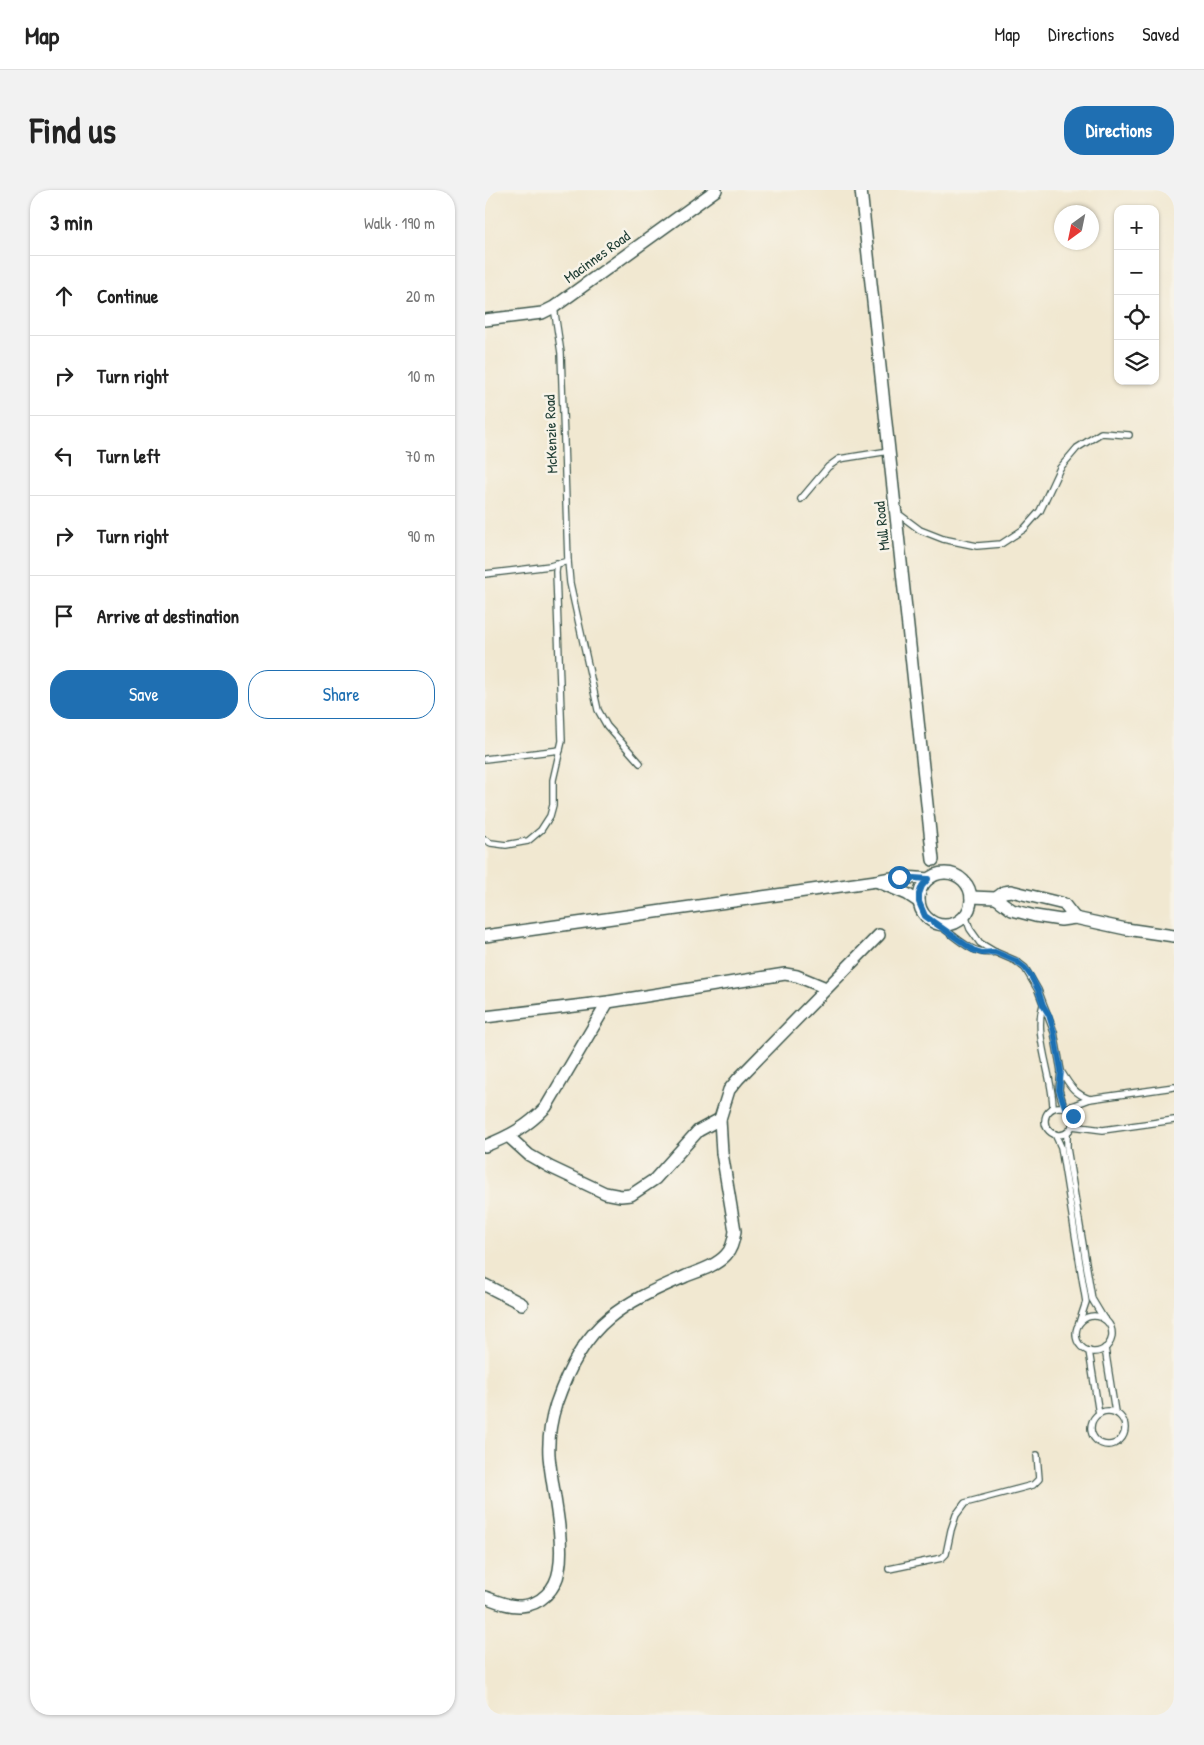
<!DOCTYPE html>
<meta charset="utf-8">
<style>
:root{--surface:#fff;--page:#f2f2f2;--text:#222;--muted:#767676;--line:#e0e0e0;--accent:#1f6fb2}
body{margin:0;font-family:"Patrick Hand",sans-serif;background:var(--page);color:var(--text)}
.controls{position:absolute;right:15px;top:15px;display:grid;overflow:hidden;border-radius:10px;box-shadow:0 1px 4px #0004}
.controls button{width:45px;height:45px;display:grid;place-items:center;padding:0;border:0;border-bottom:1px solid var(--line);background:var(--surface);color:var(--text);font:25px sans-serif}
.compass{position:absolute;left:569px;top:15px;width:45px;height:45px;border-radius:50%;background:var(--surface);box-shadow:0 1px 4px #0004;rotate:213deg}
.stop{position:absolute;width:15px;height:15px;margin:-11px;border:4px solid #1f6fb2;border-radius:50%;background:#fff}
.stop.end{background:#1f6fb2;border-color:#fff;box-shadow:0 1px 5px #0008}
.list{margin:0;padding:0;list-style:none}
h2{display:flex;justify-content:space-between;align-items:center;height:65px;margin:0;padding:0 20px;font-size:21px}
h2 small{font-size:16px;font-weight:400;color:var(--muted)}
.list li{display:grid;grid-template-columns:32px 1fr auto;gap:15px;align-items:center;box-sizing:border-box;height:80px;padding:0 20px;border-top:1px solid var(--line)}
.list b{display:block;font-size:19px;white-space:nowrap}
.list em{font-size:16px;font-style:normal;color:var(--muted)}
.actions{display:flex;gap:10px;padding:15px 20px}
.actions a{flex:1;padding:11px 0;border:1px solid var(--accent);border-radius:20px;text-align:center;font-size:18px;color:var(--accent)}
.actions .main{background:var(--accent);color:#fff}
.icon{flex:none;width:28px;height:28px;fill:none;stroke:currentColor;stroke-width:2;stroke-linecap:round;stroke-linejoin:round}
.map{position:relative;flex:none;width:689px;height:1525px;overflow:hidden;border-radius:20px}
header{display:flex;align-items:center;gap:30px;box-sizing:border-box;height:70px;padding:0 25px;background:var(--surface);border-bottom:1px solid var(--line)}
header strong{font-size:24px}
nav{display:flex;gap:28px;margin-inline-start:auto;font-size:18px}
.intro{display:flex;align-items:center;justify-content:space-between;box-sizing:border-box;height:120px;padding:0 30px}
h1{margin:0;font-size:35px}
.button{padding:12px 22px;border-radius:20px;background:var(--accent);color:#fff;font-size:18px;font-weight:700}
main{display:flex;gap:30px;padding:0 30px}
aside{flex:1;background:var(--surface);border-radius:20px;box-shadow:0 1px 4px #0004}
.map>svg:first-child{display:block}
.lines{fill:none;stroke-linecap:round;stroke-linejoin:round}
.service-casing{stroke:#3e574c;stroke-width:8}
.minor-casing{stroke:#3e574c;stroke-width:14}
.service{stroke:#fff;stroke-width:5.5}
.minor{stroke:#fff;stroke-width:11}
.route{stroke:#1f6fb2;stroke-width:6}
.labels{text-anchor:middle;stroke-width:5;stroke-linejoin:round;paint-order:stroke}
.street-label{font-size:15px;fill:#1f3d34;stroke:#f7f3e8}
</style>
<header>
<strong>Map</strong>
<nav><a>Map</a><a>Directions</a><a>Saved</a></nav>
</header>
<div class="intro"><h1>Find us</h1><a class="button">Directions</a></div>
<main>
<aside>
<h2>3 min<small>Walk · 190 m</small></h2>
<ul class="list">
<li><svg class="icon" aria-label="ahead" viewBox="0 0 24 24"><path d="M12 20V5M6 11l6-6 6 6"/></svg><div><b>Continue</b></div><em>20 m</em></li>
<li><svg class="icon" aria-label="right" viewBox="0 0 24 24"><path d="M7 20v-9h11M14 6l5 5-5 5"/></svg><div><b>Turn right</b></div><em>10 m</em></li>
<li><svg class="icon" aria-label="left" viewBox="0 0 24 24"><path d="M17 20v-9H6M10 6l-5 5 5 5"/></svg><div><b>Turn left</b></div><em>70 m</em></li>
<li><svg class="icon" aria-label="right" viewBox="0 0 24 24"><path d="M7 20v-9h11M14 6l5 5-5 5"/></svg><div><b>Turn right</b></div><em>90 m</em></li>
<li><svg class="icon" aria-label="arrive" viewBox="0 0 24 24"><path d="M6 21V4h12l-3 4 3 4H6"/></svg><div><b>Arrive at destination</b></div></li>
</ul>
<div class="actions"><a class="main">Save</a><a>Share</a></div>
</aside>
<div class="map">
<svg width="689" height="1525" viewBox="0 0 689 1525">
<rect width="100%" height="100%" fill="#f7f3e8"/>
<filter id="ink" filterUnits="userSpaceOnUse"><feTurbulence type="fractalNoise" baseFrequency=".02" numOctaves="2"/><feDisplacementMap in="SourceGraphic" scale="10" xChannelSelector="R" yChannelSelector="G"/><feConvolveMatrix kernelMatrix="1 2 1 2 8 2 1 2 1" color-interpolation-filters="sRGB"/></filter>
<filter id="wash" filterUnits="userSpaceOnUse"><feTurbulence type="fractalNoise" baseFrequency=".0096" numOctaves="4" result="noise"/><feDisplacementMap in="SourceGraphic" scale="20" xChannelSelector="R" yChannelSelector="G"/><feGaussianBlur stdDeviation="1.12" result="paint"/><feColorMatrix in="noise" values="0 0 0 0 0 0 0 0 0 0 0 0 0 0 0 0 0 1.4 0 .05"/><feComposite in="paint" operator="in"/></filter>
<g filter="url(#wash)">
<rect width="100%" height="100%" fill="#f1e8d1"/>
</g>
<g filter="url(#ink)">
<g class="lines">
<defs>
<g id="service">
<path d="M 69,117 L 76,163 L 83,371 L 85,393 L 113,520 L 122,536 L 155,573"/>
<path d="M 316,309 L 343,277 L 354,269 L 404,261"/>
<path d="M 411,322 L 435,340 L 458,349 L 492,356 L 516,354 L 539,339 L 555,321 L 575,278 L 592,258 L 616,243 L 644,245"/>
<path d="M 0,384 L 65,376 L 83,371"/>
<path d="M 0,569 L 75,560"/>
<path d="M 0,650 L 6,653 L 21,655 L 43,651 L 56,640 L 65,626 L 68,615 L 68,590 L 77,551 L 71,382 L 72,373"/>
<path d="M 480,725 L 485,739 L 495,753 L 510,762 L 531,771 L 540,778 L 553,800 L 569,842 L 576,881 L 574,900 L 579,917"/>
<path d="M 453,734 C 471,747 487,766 510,762"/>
<path d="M 558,815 C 548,846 568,885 568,918"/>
<path d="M 576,881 C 584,894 589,904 605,909 L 689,897"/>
<circle cx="574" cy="931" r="14"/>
<path d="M 581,918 L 605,909"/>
<path d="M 587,936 L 618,940 L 689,930"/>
<path d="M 582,943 L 582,958 L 607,1109 L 619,1129"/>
<path d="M 570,944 L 576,957 L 601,1112 L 594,1133"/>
<circle cx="609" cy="1144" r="18"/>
<path d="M 620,1158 L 630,1222"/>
<path d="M 604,1161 L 614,1224"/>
<circle cx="623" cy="1238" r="17"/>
<path d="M 404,1379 L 457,1368 L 461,1364 L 466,1340 L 471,1325 L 480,1313 L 548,1295 L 554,1289 L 552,1265"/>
</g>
<g id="minor">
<path d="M 376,0 L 448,670"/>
<path d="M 0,130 L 57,123 L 69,117 L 231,0"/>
<circle cx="460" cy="709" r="26"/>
<path d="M 391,691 L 422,704 L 434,712"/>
<path d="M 486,707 L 511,708 L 519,702 L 526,701 L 579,714 L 590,728"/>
<path d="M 511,708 L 527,720 L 550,726 L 576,730 L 590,728 L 641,739 L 689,746"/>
<path d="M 0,746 L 391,691 C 408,686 425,687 443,689"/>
<path d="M 0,827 L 123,812 L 300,784 L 312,786 L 341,798"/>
<path d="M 23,946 L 44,965 L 65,977 L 120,1003 L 136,1006 L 146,1005 L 170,989 L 213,941 L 235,929"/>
<path d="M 0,956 C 25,946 42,937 61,917 L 123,812"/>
<path d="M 0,1095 L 37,1114"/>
<path d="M 0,1407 C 11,1411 24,1417 36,1416 C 56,1415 71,1399 74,1380 C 80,1349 67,1299 64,1266 C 63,1249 66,1230 71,1214 C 82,1182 98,1149 124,1128 C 147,1109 174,1098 201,1086 C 214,1081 231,1076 241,1065 C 247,1059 249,1049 250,1041 L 237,963 L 235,929 L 244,900 L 253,889 L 394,745"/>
</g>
</defs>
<use href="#service" class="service-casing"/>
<use href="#minor" class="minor-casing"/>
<use href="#service" class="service"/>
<use href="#minor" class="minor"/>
</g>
</g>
<g class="lines" filter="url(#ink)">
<path class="route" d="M 414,687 L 443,689 L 437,696 L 434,704 L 434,712 L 440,726 L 488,760 L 497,763 L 510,762 L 531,771 L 540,778 L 546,786 L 553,800 L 558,815 L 564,825 L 569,842 L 576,881 L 574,900 L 580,917 L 588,926"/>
</g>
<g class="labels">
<g class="street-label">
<text transform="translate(112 67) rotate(-36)" y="5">Macinnes Road</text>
<text transform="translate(66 244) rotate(-92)" y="5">McKenzie Road</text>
<text transform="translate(397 336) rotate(-96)" y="5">Mull Road</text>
</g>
</g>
</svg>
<div class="controls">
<button>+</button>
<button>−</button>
<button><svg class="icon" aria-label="locate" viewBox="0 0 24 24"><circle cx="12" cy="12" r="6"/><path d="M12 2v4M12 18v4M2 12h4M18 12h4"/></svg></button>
<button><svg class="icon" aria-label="layers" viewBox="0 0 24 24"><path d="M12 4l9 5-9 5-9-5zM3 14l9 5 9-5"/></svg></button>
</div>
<svg class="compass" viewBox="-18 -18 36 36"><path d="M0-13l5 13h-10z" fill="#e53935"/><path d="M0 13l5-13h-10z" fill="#767676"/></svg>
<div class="stop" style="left:414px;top:687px"></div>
<div class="stop end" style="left:588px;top:926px"></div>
</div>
</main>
